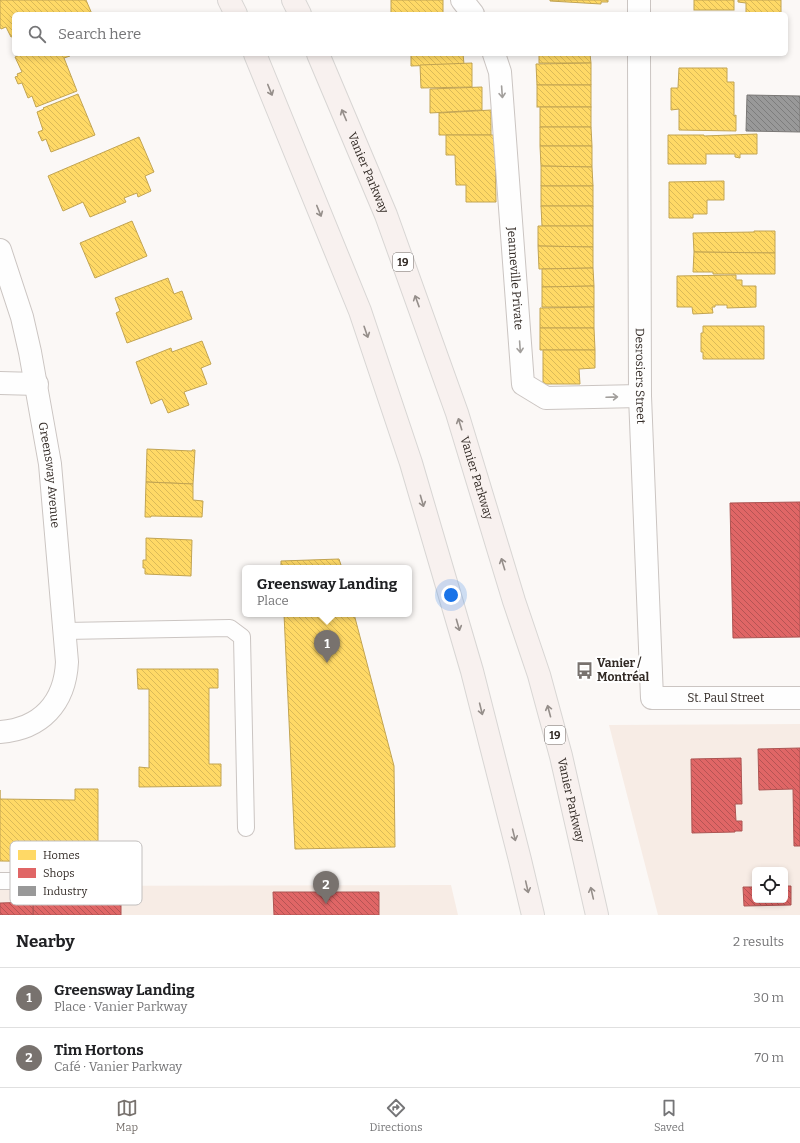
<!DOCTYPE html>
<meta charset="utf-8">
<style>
:root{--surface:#fff;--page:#f2f2f2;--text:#202124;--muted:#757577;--line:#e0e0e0;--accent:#78726e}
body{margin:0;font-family:Bitter,serif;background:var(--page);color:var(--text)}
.controls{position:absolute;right:12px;bottom:12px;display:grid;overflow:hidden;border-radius:6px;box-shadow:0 2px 6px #0003}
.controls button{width:36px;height:36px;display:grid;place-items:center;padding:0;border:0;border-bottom:1px solid var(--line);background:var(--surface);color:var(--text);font:20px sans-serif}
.you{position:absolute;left:451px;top:595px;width:14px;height:14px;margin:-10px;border:3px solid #fff;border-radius:50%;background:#1a73e8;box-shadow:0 0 0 6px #1a73e833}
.badge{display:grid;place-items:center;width:26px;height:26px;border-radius:50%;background:var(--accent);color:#fff;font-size:13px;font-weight:700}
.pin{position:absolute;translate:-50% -33px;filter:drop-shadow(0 1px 2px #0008)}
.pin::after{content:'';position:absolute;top:21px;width:14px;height:12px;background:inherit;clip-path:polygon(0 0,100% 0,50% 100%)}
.popup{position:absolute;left:242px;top:565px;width:170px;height:52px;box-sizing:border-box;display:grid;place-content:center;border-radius:6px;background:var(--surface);filter:drop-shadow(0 1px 3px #0005);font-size:13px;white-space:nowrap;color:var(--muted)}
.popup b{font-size:15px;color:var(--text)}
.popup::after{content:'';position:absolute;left:50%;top:100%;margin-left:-8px;border:8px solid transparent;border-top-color:var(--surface)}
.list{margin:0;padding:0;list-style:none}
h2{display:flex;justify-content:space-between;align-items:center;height:52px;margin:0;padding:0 16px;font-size:17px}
h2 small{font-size:13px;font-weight:400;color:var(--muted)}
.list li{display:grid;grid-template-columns:26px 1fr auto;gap:12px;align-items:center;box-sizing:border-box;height:60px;padding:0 16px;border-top:1px solid var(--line)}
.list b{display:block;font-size:15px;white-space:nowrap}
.list p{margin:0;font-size:13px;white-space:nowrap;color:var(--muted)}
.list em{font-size:13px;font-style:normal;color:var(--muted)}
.icon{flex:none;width:22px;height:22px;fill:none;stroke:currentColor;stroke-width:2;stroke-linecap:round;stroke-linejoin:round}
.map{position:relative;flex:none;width:800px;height:915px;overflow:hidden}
.search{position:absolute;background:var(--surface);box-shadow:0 2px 6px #0003;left:12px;right:12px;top:12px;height:44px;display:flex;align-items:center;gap:10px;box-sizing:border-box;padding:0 14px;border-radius:6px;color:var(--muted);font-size:15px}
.sheet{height:172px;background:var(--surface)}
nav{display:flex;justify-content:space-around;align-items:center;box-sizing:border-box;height:56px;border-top:1px solid var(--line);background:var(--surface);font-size:11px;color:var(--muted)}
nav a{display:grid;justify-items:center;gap:2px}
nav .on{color:var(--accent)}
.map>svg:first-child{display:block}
.built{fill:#f7ece5;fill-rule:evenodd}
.homes{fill:url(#homes-back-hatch);stroke:#c2a452}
.shops{fill:url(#shops-back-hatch);stroke:#ac5452}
.industry{fill:url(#industry-back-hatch);stroke:#7a7876}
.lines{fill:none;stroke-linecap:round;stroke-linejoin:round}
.service-casing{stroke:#cbc5c2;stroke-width:18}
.minor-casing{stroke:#cbc5c2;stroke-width:24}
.primary-casing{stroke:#d8d6d4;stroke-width:24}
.service{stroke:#fefefe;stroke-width:16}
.minor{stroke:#fefefe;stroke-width:22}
.primary{stroke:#f8f1ef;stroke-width:22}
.oneway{stroke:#958e8a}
.oneway2{stroke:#a29f9c}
.labels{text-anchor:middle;stroke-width:4;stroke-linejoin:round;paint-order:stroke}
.shield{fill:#fff;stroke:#706a66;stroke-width:1}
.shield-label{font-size:11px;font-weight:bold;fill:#322a25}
.street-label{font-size:12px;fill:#322a25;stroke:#fff}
.poi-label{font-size:12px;font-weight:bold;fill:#322a25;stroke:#fff;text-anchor:start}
.key{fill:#fff;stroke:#c2bfbe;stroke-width:1}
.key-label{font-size:11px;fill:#322a25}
</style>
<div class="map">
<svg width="800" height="915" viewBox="0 0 800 915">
<defs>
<pattern id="homes-back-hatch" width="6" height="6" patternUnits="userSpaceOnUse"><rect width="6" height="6" fill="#ffd966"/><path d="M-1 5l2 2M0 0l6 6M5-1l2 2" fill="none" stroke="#dbba58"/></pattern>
<pattern id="shops-back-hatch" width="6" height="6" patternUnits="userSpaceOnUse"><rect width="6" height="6" fill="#e06666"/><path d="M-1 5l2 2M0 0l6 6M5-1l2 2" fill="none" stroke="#b65454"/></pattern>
<pattern id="industry-back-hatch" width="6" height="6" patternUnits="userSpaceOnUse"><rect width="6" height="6" fill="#999"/><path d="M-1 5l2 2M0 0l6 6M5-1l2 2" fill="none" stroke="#7d7d7d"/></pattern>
</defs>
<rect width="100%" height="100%" fill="#fbf8f6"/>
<g class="built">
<path d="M 800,724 L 800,915 L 658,915 L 609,725 ZM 755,870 L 785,870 L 785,900 L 755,900 Z"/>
<path d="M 451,885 L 458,915 L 0,915 L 0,886 Z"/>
</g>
<g class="homes">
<path d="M 0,0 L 86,0 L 92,14 L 14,14 L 14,36 L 11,37 L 6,27 L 1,29 L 0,27 Z"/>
<rect x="391" y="0" width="52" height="14"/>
<path d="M 550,0 L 608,0 L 608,2 L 601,2 L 601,4 L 550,1 Z"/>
<rect x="694" y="0" width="40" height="10"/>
<path d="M 738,0 L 781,0 L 781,14 L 746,14 L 746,3 L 738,2 Z"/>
<path d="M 22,54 L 69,54 L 70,56 L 64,58 L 77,91 L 36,107 L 32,96 L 28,98 L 22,83 L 18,84 L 15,77 L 18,76 L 17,74 L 22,72 L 15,57 Z"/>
<path d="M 411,54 L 463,54 L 464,64 L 411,66 Z"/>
<path d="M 539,54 L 590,54 L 591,63 L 539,63 Z"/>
<path d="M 472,63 L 472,87 L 421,88 L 420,65 Z"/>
<path d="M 591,63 L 591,85 L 537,85 L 536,64 Z"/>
<path d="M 679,68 L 727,68 L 727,82 L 734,82 L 734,116 L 736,115 L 736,131 L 679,130 L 679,109 L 671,110 L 671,88 L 678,88 Z"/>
<rect x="537" y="85" width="54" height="22"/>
<path d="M 482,87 L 482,110 L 430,113 L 430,89 Z"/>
<path d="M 78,94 L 95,135 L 51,152 L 46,139 L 42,141 L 38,132 L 43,130 L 37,112 L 44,109 L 43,108 Z"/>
<rect x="540" y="107" width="51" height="20"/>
<path d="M 491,110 L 491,135 L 439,135 L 439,113 Z"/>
<path d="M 540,127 L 591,127 L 592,146 L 540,146 Z"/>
<path d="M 757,134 L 757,154 L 740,154 L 740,158 L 735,157 L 735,154 L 706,154 L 706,164 L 668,164 L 668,135 L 704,135 L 704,136 Z"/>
<path d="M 446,135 L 495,135 L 496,202 L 466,202 L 466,185 L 456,185 L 455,155 L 446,155 Z"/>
<path d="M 139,137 L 154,172 L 145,176 L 151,191 L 138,197 L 137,193 L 124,198 L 126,202 L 90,217 L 83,202 L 63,211 L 48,176 Z"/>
<path d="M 540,146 L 592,146 L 592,167 L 541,166 Z"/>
<path d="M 541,166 L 592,167 L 593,186 L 541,186 Z"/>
<path d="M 724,181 L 724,200 L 707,200 L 707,214 L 693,214 L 693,218 L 669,218 L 669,182 Z"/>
<rect x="541" y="186" width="52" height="20"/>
<path d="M 541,206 L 593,206 L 593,226 L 542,226 Z"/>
<path d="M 132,221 L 147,256 L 95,278 L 80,243 Z"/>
<path d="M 538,226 L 593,226 L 593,247 L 538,246 Z"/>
<path d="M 754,231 L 775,231 L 775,253 L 694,252 L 693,233 L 754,232 Z"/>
<path d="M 538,246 L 593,247 L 593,268 L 539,269 Z"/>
<path d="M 694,252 L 775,253 L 775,274 L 713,274 L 713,272 L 693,272 Z"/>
<path d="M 593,268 L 594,286 L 542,287 L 542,269 Z"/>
<path d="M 736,275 L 736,280 L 742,280 L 742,286 L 756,286 L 756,307 L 727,308 L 727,305 L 715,305 L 715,307 L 712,307 L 713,313 L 693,314 L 692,307 L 677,307 L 677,276 Z"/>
<path d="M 168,278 L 174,294 L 182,291 L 192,319 L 127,343 L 116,313 L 120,311 L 115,298 Z"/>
<path d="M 594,286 L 594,307 L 542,307 L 542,287 Z"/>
<path d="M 594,307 L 594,328 L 540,328 L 540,308 Z"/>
<path d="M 703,326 L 764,326 L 764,359 L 703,359 L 703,352 L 701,352 L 701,333 L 703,333 Z"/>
<path d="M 540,328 L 594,328 L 595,350 L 540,350 Z"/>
<path d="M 202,341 L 211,364 L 201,368 L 207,384 L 184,392 L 189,405 L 168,413 L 162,399 L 151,404 L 136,362 L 171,348 L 172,352 Z"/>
<path d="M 543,350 L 595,350 L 595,368 L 579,369 L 580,384 L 543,384 Z"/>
<path d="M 147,449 L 192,451 L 192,450 L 195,450 L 193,484 L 146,482 Z"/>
<path d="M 146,482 L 193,484 L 193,500 L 203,501 L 202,517 L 151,516 L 151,517 L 145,517 Z"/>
<path d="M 146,538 L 192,540 L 191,576 L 145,574 L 145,568 L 143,568 L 143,560 L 146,560 Z"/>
<path d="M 339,559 L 342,568 L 281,568 L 281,561 Z"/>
<path d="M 284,614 L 354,614 L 394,766 L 395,847 L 295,849 Z"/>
<path d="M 137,669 L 218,669 L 218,688 L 209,688 L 209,764 L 221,764 L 221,786 L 139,787 L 139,767 L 149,768 L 149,689 L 138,689 Z"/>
<path d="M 75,789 L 98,789 L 98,873 L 78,872 L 79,862 L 0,861 L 0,790 L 0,799 L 75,800 Z"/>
</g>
<g class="shops">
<path d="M 800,502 L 800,637 L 733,638 L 730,503 Z"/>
<path d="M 800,748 L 800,846 L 794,846 L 793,789 L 759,790 L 758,749 Z"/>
<path d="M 741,758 L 742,804 L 735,804 L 736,821 L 742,821 L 742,831 L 735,831 L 735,832 L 692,833 L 691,759 Z"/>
<path d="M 785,886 L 791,886 L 791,905 L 744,906 L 743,887 L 755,887 L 755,900 L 785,900 Z"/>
<path d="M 273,892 L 379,892 L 379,915 L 274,915 Z"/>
<rect x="33" y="898" width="88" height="17"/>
<path d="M 33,902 L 33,915 L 0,915 L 0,903 Z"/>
</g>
<path class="industry" d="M 747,95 L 800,96 L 800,132 L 746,131 Z"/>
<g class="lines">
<defs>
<g id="service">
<path d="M 65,631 L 230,628 L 242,637 L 246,828"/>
<path d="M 0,881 L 125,881"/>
</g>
<g id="minor">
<path d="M 462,0 L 473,14"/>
<path d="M 639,0 L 639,14"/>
<path id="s1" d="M 494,54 L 500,72 L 523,384 L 546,398 L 640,396"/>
<path id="s2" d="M 639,54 L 640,396 L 652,698 L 800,698"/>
<path id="s3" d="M 0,250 L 22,317 L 30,352 L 50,464 L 67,662 C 65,703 41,729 0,732"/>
<path d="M 0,383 L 37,384"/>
</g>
<g id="primary">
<path d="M 229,0 L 236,14"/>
<path d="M 293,0 L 300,14"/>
<path d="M 255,54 L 360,311 L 411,463 L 472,671 L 520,860 L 533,915"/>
<path id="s4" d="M 318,54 L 386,215 L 457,413 L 514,601 L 539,675 L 561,756 L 597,915"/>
</g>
</defs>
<use href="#service" class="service-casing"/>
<use href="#minor" class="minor-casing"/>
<use href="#primary" class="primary-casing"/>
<use href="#service" class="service"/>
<use href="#minor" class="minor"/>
<use href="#primary" class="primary"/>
</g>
<defs><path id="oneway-shaft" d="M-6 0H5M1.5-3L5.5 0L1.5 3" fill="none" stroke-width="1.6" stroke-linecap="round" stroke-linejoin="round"/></defs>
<g class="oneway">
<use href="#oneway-shaft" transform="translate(270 90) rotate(68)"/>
<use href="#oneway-shaft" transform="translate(344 115) rotate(-113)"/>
<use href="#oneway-shaft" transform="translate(319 211) rotate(68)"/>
<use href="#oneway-shaft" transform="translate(417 301) rotate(-110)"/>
<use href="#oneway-shaft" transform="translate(366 332) rotate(71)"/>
<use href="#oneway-shaft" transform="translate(460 424) rotate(-107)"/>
<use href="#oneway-shaft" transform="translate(422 501) rotate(74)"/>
<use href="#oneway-shaft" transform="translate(503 564) rotate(-107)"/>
<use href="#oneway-shaft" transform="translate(458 625) rotate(74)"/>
<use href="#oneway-shaft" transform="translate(481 709) rotate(76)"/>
<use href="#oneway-shaft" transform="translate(549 711) rotate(-105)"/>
<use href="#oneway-shaft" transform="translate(514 835) rotate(76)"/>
<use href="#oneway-shaft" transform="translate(527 887) rotate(77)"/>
<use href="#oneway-shaft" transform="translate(592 893) rotate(-103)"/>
</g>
<g class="oneway2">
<use href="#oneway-shaft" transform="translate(502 92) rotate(86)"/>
<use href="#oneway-shaft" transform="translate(520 347) rotate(86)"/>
<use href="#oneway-shaft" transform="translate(612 397) rotate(-2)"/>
</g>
<defs>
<symbol id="bus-bare" viewBox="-9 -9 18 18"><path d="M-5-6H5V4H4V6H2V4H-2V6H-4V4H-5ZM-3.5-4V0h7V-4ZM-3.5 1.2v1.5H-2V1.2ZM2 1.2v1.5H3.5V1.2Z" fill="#78726e" stroke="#fff" stroke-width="2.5" paint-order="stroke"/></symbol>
</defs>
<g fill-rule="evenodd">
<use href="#bus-bare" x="572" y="658" width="25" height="25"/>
</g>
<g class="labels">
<g class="shield">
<rect x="393" y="253" width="20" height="18" rx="3"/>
<rect x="545" y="726" width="20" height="18" rx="3"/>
</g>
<g class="shield-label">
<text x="403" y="266">19</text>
<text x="555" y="739">19</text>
</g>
<g class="street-label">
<text dy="4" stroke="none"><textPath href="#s4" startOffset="129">Vanier Parkway</textPath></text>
<text dy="4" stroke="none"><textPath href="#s1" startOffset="226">Jeanneville Private</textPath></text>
<text dy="4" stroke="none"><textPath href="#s2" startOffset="322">Desrosiers Street</textPath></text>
<text dy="4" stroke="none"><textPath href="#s3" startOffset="231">Greensway Avenue</textPath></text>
<text dy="4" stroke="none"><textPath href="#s4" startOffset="453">Vanier Parkway</textPath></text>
<text dy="4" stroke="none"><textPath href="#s2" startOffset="718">St. Paul Street</textPath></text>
<text dy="4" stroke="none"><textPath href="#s4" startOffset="789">Vanier Parkway</textPath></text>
</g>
<g class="poi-label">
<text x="597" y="667">Vanier /<tspan x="597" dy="14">Montréal</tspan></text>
</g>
</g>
<rect x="10" y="841" width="132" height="64" rx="6" class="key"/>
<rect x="18" y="850" width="18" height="10" fill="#ffd966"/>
<rect x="18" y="868" width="18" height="10" fill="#e06666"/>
<rect x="18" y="886" width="18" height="10" fill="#999"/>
<g class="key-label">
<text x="43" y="859">Homes</text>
<text x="43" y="877">Shops</text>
<text x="43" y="895">Industry</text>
</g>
</svg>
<div class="controls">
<button><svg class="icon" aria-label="locate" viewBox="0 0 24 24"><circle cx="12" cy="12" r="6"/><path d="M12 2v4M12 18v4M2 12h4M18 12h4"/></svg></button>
</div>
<div class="you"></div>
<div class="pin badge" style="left:327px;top:663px">1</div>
<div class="popup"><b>Greensway Landing</b>Place</div>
<div class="pin badge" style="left:326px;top:904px">2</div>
<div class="search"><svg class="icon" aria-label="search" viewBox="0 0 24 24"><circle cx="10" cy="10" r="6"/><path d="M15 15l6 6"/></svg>Search here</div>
</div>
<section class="sheet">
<h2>Nearby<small>2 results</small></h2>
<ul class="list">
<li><span class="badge">1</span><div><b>Greensway Landing</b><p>Place · Vanier Parkway</p></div><em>30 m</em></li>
<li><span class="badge">2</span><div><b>Tim Hortons</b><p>Café · Vanier Parkway</p></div><em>70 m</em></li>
</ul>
</section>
<nav>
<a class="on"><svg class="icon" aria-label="map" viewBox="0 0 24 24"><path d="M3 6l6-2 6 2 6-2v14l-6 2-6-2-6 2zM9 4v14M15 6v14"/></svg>Map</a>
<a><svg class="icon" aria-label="directions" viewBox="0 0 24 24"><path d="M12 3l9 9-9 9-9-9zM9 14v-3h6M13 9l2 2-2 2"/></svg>Directions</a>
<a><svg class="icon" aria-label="saved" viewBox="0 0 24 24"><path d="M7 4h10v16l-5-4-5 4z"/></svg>Saved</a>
</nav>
